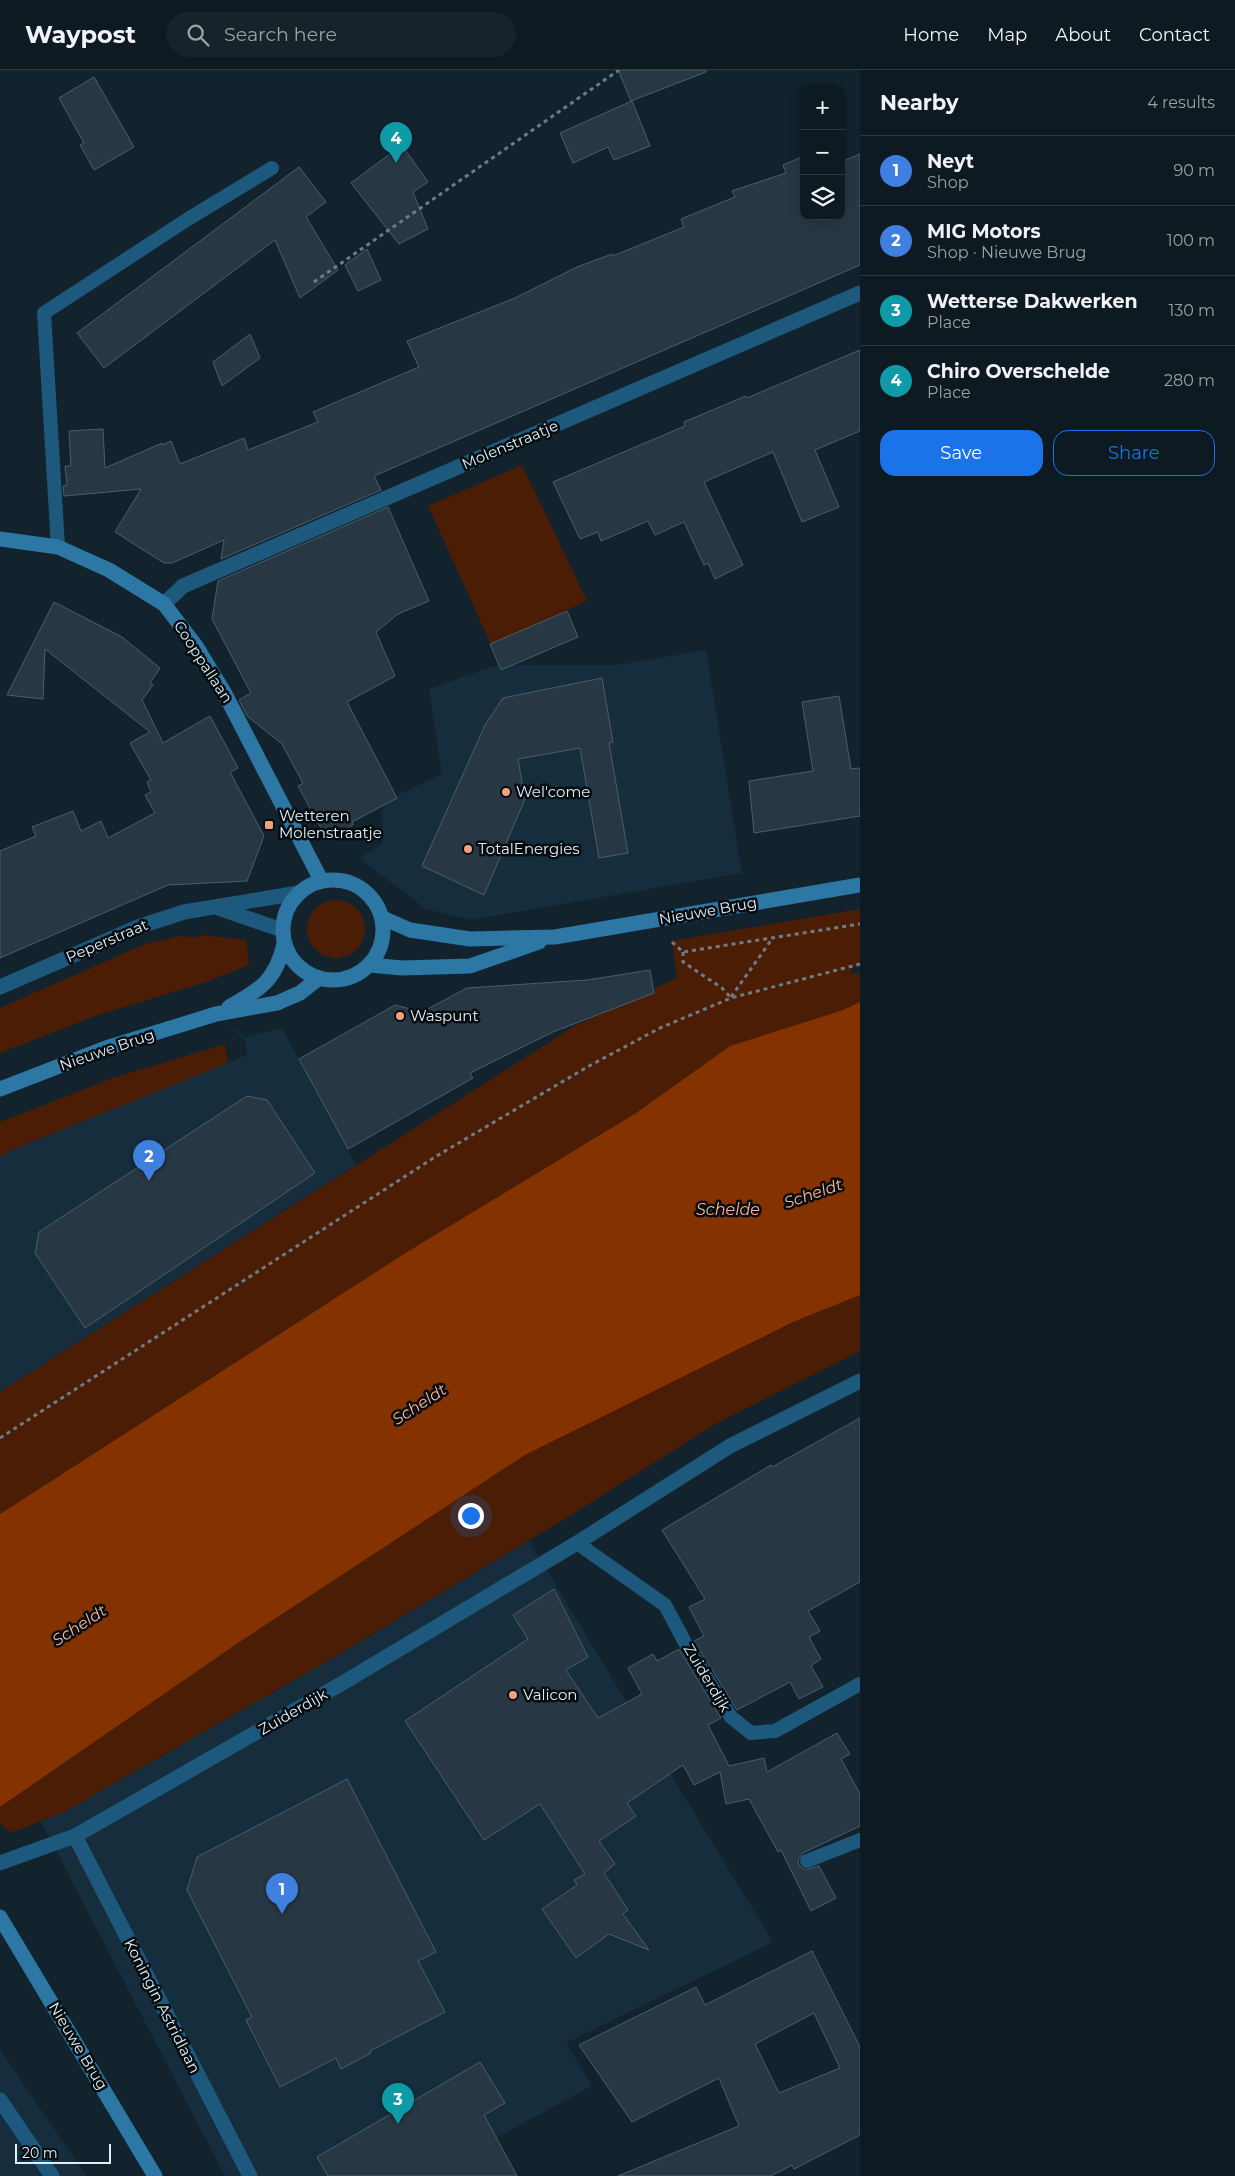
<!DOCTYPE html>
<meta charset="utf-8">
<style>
:root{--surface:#0e1a22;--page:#17232a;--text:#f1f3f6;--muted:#9ba1a5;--line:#2e3840;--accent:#1a73e8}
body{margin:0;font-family:Montserrat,sans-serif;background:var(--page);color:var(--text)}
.controls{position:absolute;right:15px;top:15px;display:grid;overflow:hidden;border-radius:10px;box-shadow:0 2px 12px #0003}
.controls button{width:45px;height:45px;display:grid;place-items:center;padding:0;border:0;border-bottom:1px solid var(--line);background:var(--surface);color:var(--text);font:25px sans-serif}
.scale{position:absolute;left:15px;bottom:12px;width:96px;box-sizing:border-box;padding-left:5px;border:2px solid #e2edf4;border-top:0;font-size:14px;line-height:18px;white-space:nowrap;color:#e2edf4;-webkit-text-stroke:4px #050c10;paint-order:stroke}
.you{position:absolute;left:470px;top:1445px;width:18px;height:18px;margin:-12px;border:4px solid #fff;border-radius:50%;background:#1a73e8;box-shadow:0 0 0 8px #1a73e833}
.badge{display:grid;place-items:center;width:32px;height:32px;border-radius:50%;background:var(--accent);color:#fff;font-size:16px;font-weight:700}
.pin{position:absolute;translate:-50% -41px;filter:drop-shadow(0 1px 2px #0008)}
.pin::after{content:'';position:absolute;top:26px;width:18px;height:15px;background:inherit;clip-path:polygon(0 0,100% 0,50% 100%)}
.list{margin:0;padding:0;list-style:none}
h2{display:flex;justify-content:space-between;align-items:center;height:65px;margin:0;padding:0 20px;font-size:21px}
h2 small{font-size:16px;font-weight:400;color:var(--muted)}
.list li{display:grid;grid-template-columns:32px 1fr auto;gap:15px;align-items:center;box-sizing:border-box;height:70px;padding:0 20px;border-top:1px solid var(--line)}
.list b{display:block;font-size:19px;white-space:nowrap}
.list p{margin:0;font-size:16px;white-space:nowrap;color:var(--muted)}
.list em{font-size:16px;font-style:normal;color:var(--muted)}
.actions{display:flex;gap:10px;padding:15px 20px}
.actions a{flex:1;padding:11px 0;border:1px solid var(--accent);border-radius:15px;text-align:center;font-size:18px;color:var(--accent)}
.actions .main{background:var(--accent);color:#fff}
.icon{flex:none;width:28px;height:28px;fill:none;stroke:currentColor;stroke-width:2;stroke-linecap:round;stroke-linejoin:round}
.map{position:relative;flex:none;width:860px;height:2106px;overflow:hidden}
header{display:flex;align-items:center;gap:30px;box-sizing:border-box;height:70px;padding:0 25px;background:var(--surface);border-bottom:1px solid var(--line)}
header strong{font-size:24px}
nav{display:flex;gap:28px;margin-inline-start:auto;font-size:18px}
.search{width:350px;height:45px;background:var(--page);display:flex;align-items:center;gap:12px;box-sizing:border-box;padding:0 18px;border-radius:28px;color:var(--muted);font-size:19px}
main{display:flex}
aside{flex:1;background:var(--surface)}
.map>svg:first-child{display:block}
.built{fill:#152d3c}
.green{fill:#4c1d05}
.water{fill:#843200}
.building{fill:#273844;stroke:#4b5e6b;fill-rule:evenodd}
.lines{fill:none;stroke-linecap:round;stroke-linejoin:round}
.path{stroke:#6d7c85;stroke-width:3;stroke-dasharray:4 4;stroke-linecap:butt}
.lane{stroke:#1d597c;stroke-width:14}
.street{stroke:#1d597c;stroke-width:15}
.secondary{stroke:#2c77a4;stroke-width:15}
.poi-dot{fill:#f2a17e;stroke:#050c10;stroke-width:2}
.labels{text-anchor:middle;stroke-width:5;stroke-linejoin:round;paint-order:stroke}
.street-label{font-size:15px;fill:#e2edf4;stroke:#050c10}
.poi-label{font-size:15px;fill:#e2edf4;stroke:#050c10;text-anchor:start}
.water-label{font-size:16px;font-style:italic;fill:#ffb799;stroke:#050c10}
</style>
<header>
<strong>Waypost</strong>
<div class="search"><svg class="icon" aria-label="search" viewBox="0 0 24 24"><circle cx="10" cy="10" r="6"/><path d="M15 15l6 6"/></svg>Search here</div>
<nav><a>Home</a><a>Map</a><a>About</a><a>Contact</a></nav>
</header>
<main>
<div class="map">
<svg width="860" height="2106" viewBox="0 0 860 2106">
<rect width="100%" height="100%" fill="#12232e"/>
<g class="built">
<path d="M 706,580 L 742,803 L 471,850 L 426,839 L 359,788 L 382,774 L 383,732 L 442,704 L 429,619 L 497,595 L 501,601 L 515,595 L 617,595 Z"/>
<path d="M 216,944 L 245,967 L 282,958 L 356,1095 L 0,1322 L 0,1087 L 14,1079 L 247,985 L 245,970 Z"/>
<path d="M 529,1471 L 773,1872 L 566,1973 L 592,2016 L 426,2106 L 225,2106 L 40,1750 L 64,1742 L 333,1588 Z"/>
<path d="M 0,1979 L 86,2106 L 0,2106 Z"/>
</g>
<g class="green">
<path d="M 522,395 L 587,531 L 491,574 L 428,436 Z"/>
<circle cx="336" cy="859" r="29"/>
<path d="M 860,839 L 860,896 L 851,898 L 851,904 L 860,903 L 860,932 L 843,940 L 730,976 L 636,1043 L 407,1182 L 0,1444 L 0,1322 L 573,957 L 677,908 L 672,871 Z"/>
<path d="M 201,865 L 246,870 L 249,895 L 206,912 L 95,946 L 0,983 L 0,938 L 145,874 L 181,866 L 195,868 Z"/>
<path d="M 225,974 L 228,993 L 14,1079 L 0,1087 L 0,1052 L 116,1007 Z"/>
<path d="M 860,1225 L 860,1281 L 717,1353 L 563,1450 L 333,1588 L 64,1742 L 11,1763 L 0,1753 L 0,1737 L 238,1573 L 525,1385 L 793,1252 Z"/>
</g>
<path class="water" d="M 860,932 L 860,1225 L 793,1252 L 525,1385 L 238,1573 L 0,1737 L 0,1444 L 407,1182 L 636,1043 L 730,976 L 843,940 Z"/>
<g class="building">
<path d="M 618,0 L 706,0 L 706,2 L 631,31 Z"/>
<path d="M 94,7 L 134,77 L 94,100 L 80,75 L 84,73 L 59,28 Z"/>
<path d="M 632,31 L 650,76 L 614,90 L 608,77 L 573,93 L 560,63 Z"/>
<path d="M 402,75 L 428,112 L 413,122 L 428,159 L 399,174 L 351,113 Z"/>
<path d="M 860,84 L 860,195 L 374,406 L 381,420 L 221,489 L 224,470 L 172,493 L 164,493 L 115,462 L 141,419 L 64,426 L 63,416 L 67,415 L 65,396 L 71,396 L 69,361 L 103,359 L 105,398 L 162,373 L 162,375 L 171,371 L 180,394 L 244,368 L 248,380 L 318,352 L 313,342 L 419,297 L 407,271 L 515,228 L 577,197 L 612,184 L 613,186 L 684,157 L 681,149 L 735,127 L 732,121 L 786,103 L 783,95 L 804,86 L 804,146 L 841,146 L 841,92 Z"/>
<path d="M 299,97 L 326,132 L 306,147 L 338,200 L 300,228 L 275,170 L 104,298 L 77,263 Z"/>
<path d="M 367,179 L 381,210 L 358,221 L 345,195 Z"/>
<path d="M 250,264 L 260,288 L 222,316 L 213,292 Z"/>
<path d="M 860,280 L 860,361 L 815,380 L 839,437 L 802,452 L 773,382 L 704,412 L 743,495 L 715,509 L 708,493 L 704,495 L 684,452 L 655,465 L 648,451 L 601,471 L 598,462 L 580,469 L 553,412 L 685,356 L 684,352 L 746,326 L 747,328 Z"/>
<path d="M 388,437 L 429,531 L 398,544 L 376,562 L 395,606 L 347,632 L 397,728 L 352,752 L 353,755 L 327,769 L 298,716 L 303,713 L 282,674 L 247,646 L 239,630 L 251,623 L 212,549 L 218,511 Z"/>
<path d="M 54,532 L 122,567 L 160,598 L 150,613 L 153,615 L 142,630 L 163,673 L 210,646 L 238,698 L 230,702 L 264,766 L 247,811 L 168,815 L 0,888 L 0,781 L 36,766 L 32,757 L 73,741 L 81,761 L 101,751 L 108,768 L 155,743 L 145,725 L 151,722 L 147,712 L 151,710 L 130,673 L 150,662 L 45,579 L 43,629 L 7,625 Z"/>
<path d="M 567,541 L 578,567 L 501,600 L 490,574 Z"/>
<path d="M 602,608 L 613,672 L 609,673 L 628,783 L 599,788 L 580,678 L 518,689 L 525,729 L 484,825 L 422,796 L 485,655 L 503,628 Z"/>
<path d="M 839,626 L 851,699 L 860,698 L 860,746 L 754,763 L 749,711 L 813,701 L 802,632 Z"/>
<path d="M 650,900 L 654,923 L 553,962 L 470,1003 L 473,1008 L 348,1079 L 299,989 L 395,935 L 422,942 L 467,918 L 587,910 Z"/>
<path d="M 247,1026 L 267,1030 L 315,1103 L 85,1258 L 35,1183 L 39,1162 Z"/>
<path d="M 860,1348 L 860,1512 L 808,1541 L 820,1561 L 809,1567 L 821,1589 L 811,1596 L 823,1617 L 799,1629 L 790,1612 L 737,1640 L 694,1571 L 704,1566 L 689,1537 L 705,1529 L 662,1460 L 771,1395 L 772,1397 Z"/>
<path d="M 554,1519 L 588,1587 L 566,1600 L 598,1648 L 642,1624 L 628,1598 L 653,1584 L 657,1591 L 679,1579 L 721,1648 L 708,1655 L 729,1696 L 764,1688 L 767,1702 L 837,1663 L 850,1684 L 841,1689 L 860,1724 L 860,1756 L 803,1783 L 798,1790 L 799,1795 L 805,1800 L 819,1796 L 836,1828 L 811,1841 L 781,1780 L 778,1782 L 749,1729 L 726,1734 L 720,1702 L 694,1715 L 683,1695 L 627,1733 L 636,1746 L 599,1771 L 615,1794 L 604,1803 L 628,1840 L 623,1844 L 649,1880 L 609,1864 L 576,1888 L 542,1839 L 577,1815 L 574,1810 L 585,1804 L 540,1734 L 484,1770 L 405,1651 L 528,1569 L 513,1545 Z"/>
<path d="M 347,1709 L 436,1882 L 418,1891 L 445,1942 L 370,1981 L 371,1983 L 341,1999 L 336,1988 L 280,2017 L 246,1950 L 252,1947 L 187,1820 L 197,1787 Z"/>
<path d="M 812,1881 L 860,1977 L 860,2065 L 794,2099 L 792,2095 L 771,2106 L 618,2106 L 739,2056 L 719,2008 L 632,2052 L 579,1975 L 696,1917 L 705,1935 ZM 814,1943 L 840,1998 L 779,2023 L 755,1974 Z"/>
<path d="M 480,1992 L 505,2033 L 484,2045 L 517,2106 L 328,2106 L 317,2087 Z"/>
</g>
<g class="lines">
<g class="path">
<path d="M 314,212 L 619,0"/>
<path d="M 672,872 L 683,882 L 860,854"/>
<path d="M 683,882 L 683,892 L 722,918 L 731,928"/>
<path d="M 731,927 L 772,869"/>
<path d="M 0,1368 L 435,1087 L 589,996 L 660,958 L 731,928 L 860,894"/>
</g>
<g class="lane">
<path d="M 58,477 L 44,243 L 188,149 L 272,98"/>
<path d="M 577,1473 L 665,1535 L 689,1580 L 731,1647 L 751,1663 L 775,1661 L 860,1614"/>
<path d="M 807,1791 L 860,1770"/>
</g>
<g class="street">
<path d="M 164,534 L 183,516 L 860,223"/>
<path d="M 218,838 L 282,860"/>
<path d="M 0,917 L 138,857 L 184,842 L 298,823"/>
<path d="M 75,1766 L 250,2106"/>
<path d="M 0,1793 L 75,1766 L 346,1611 L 577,1473 L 730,1376 L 860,1311"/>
<path d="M 0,2030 L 52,2106"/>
</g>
<g class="secondary">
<path d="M 0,469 L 58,477 L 109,500 L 164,534 L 196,576 L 225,624 L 321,810"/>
<circle cx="333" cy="860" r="50"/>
<path d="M 383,848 L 410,860 L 470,869 L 555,867 L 860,815"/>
<path d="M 370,895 L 402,898 L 470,896 L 539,872"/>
<path d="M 229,937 C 260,920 276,910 284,874"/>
<path d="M 0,1019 L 106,978 L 216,944 L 277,933 L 300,923 L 319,908"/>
<path d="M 0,1847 L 155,2106"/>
</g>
</g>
<g class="poi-dot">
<circle cx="506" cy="722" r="5"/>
<rect x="264" y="750" width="10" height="10" rx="2.5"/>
<circle cx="468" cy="779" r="5"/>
<circle cx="400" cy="946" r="5"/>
<circle cx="513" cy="1625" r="5"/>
</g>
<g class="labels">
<g class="street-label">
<text transform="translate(510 375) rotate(-23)" y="5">Molenstraatje</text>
<text transform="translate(203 592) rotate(57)" y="5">Cooppallaan</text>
<text transform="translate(708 841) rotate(-10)" y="5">Nieuwe Brug</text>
<text transform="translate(107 871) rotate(-23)" y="5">Peperstraat</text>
<text transform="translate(107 980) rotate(-19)" y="5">Nieuwe Brug</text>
<text transform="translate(707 1608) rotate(59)" y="5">Zuiderdijk</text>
<text transform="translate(293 1642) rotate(-30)" y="5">Zuiderdijk</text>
<text transform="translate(162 1936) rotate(63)" y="5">Koningin Astridlaan</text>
<text transform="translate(78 1976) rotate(59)" y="5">Nieuwe Brug</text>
</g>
<g class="poi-label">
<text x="516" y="727">Wel'come</text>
<text x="279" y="751">Wetteren<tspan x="279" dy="17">Molenstraatje</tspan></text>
<text x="478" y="784">TotalEnergies</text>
<text x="410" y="951">Waspunt</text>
<text x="523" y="1630">Valicon</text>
</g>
<g class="water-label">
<text transform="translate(813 1123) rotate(-19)" y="6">Scheldt</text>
<text x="728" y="1145">Schelde</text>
<text transform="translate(419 1334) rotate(-33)" y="6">Scheldt</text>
<text transform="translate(79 1555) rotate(-33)" y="6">Scheldt</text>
</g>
</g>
</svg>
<div class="controls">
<button>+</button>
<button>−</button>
<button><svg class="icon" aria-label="layers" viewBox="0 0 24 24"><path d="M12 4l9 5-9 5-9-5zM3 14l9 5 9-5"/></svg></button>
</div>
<div class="scale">20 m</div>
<div class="you"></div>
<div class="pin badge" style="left:282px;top:1844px;background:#3f7fe0">1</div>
<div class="pin badge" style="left:149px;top:1111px;background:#3f7fe0">2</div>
<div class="pin badge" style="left:398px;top:2054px;background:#0f9aa8">3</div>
<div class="pin badge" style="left:396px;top:93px;background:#0f9aa8">4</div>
</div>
<aside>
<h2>Nearby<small>4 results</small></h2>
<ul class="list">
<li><span class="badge" style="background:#3f7fe0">1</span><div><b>Neyt</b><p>Shop</p></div><em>90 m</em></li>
<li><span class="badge" style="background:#3f7fe0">2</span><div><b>MIG Motors</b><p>Shop · Nieuwe Brug</p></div><em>100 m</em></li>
<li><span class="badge" style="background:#0f9aa8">3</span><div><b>Wetterse Dakwerken</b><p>Place</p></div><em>130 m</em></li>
<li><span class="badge" style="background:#0f9aa8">4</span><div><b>Chiro Overschelde</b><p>Place</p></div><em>280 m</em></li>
</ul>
<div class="actions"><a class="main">Save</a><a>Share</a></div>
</aside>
</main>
